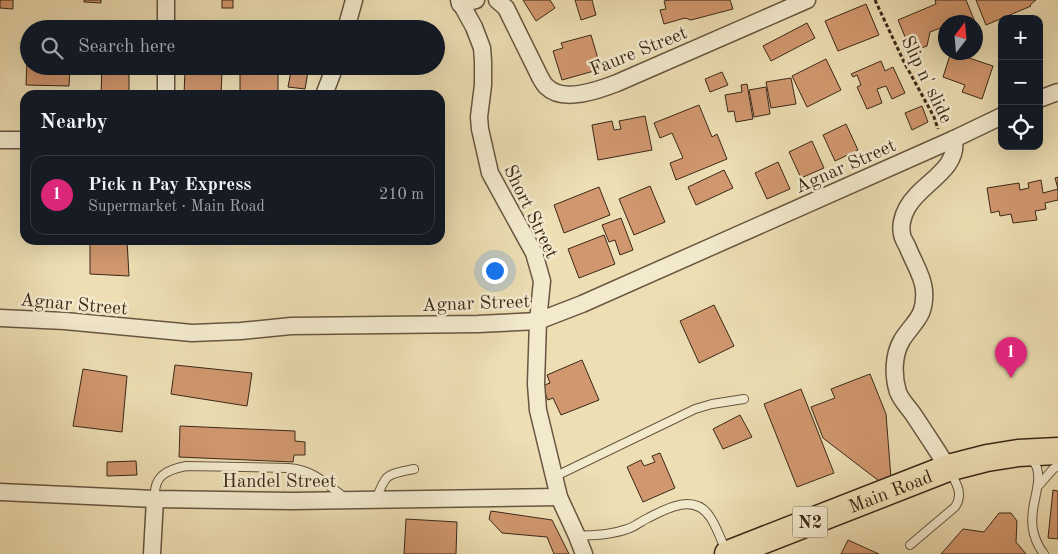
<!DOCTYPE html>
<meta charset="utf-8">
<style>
:root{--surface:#171b24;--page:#20242c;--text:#f1f3f6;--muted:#9ea1a6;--line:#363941;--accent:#db2777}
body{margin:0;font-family:"Old Standard TT",serif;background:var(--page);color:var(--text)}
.controls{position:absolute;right:15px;top:15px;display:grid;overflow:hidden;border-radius:10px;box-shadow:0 5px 20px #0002}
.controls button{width:45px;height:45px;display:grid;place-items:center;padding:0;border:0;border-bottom:1px solid var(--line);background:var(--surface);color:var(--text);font:25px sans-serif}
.compass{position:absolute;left:938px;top:15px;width:45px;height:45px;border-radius:50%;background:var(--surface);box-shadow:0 5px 20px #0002;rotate:16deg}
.you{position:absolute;left:494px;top:270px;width:18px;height:18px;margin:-12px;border:4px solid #fff;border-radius:50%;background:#1a73e8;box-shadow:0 0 0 8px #1a73e833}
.badge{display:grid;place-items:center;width:32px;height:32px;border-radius:50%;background:var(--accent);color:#fff;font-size:16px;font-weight:700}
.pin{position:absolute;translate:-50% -41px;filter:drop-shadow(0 1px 2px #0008)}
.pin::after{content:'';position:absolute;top:26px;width:18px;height:15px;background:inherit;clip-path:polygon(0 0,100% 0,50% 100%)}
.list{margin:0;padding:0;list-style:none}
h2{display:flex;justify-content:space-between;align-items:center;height:65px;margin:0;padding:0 20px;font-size:21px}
h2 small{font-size:16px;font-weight:400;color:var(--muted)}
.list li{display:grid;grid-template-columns:32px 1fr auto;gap:15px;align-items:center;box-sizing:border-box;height:80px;margin:0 10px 10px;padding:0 10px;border:1px solid var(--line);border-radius:15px}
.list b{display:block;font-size:19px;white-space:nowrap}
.list p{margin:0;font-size:16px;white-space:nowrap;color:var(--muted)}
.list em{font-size:16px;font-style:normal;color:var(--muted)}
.icon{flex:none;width:28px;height:28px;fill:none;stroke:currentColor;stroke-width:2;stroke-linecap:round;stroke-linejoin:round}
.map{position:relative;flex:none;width:1058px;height:554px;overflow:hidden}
.search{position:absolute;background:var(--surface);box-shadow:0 5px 20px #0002;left:20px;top:20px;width:425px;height:55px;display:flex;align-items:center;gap:12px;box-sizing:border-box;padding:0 18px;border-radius:28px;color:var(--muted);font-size:19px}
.panel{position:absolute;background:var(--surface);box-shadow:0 5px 20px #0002;left:20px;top:90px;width:425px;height:155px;border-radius:15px}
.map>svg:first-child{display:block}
.building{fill:#d1976e;stroke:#3b2819}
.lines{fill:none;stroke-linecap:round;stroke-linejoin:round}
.service-casing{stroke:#685640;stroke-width:10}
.minor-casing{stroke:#685640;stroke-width:19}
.trunk-casing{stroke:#3b2819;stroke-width:29}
.path{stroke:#3b2819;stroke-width:3;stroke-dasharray:4 2.5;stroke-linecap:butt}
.service{stroke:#f3eace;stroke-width:8}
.minor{stroke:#f3eace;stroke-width:16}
.trunk{stroke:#eddeb3;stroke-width:26}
.labels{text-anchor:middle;stroke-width:5;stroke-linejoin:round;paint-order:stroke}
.shield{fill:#f3eace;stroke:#72624f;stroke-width:1}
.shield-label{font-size:18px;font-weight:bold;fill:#3b2819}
.street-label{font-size:19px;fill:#3b2819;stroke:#f3eace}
</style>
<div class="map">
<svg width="1058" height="554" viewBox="0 0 1058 554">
<rect width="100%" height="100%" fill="#eddeb3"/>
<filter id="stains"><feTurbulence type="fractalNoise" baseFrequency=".004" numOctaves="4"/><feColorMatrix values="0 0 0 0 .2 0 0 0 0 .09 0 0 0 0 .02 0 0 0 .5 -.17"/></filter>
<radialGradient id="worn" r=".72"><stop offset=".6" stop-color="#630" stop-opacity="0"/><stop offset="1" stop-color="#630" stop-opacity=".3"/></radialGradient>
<g class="building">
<path d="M 0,0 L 13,0 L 13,9 L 0,8 Z"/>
<path d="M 84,0 L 101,0 L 101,3 L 84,2 Z"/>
<rect x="222" y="0" width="11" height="8"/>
<path d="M 523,0 L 550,0 L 555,8 L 536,21 Z"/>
<path d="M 575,0 L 592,0 L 596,15 L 581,20 Z"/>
<path d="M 670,0 L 730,0 L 733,9 L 691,20 L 685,18 L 664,24 L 660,10 L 666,9 L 664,1 Z"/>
<path d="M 935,0 L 966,0 L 975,22 L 958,22 L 958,21 L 954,22 L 946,22 L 946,26 L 930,32 L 927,46 L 918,49 L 908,44 L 898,20 L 936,4 Z"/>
<path d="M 976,0 L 1036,0 L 1030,5 L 1031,6 L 986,25 Z"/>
<path d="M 866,4 L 879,35 L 838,51 L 825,21 Z"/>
<path d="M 807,23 L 815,38 L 771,61 L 763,46 Z"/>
<path d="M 591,35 L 601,69 L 562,80 L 553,51 L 563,48 L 561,43 Z"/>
<path d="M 951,52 L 993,66 L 982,99 L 962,92 L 965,85 L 943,77 Z"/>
<path d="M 27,59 L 29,59 L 29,66 L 70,66 L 69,86 L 26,85 Z"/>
<path d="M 826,59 L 841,90 L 807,107 L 792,76 Z"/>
<path d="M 881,61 L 885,71 L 893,67 L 905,93 L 892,99 L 886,86 L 877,89 L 882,103 L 867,109 L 857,87 L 861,85 L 857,75 L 853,77 L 851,74 Z"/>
<path d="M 102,66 L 129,66 L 129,95 L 101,95 Z"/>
<path d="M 259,66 L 272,66 L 272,71 L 278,71 L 278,95 L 240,95 L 240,71 L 259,71 Z"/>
<path d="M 292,66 L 309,66 L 305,89 L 288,87 Z"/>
<path d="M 185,70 L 222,72 L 221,95 L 184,95 Z"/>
<path d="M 722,72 L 728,85 L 710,92 L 705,79 Z"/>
<path d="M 791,78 L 796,104 L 771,108 L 766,82 Z"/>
<path d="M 747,84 L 753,119 L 736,122 L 734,111 L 728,112 L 725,95 L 742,92 L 741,85 Z"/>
<path d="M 766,87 L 770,114 L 754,117 L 749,90 Z"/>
<path d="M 699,105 L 712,137 L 717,134 L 727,159 L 676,180 L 670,163 L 683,158 L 672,133 L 660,138 L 654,123 Z"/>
<path d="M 922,106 L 928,122 L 912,130 L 905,113 Z"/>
<path d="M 645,116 L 652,150 L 598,160 L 592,125 L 612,121 L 614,130 L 621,129 L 619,121 Z"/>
<path d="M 846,124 L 858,150 L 835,161 L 823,135 Z"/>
<path d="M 812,141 L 824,168 L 801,178 L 789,152 Z"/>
<path d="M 778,162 L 790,189 L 767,199 L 755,173 Z"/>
<path d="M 724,170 L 733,188 L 696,205 L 688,187 Z"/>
<path d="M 1058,177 L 1058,200 L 1045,203 L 1046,209 L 1035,211 L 1037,220 L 1013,223 L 1011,214 L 1000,216 L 999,211 L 991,213 L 987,188 L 1019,183 L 1020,190 L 1029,188 L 1028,183 L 1041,180 L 1043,193 L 1058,189 L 1055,178 Z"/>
<path d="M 650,186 L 665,222 L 634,235 L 619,199 Z"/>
<path d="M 599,187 L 610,215 L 564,233 L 554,205 Z"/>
<path d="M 621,218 L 633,250 L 620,255 L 615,240 L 609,242 L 602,225 Z"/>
<path d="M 604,235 L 615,264 L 579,278 L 568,249 Z"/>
<path d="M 113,240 L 127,240 L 129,276 L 90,274 L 90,242 L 113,244 Z"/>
<path d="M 714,305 L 734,346 L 699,363 L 680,321 Z"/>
<path d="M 582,360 L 599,400 L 561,415 L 553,398 L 548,400 L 542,386 L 550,383 L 547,375 Z"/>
<path d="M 175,365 L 252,373 L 247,406 L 171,394 Z"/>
<path d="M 83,369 L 127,376 L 122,432 L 73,426 Z"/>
<path d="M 870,374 L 886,414 L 892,491 L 823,438 L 811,407 L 835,398 L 831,389 Z"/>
<path d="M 801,389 L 834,473 L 797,487 L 764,404 Z"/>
<path d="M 740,415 L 752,437 L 723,449 L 713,429 Z"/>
<path d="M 180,426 L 295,431 L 295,441 L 305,442 L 305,455 L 294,455 L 293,462 L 179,457 Z"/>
<path d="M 660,453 L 675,488 L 643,502 L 627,467 L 641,460 L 644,466 L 655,462 L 652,456 Z"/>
<path d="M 136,461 L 137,475 L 107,476 L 107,462 Z"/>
<path d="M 1053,490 L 1058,491 L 1058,539 L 1048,538 Z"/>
<path d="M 491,511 L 552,520 L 569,554 L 554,554 L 547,537 L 502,533 L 489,519 Z"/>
<path d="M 999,513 L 1011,513 L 1017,521 L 1016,542 L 1026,554 L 941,554 L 963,529 L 984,532 Z"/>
<path d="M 406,519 L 457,522 L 456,554 L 404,554 Z"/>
<path d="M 848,540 L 879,554 L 841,554 Z"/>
</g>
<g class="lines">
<defs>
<g id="service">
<path d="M 1032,458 C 1033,461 1036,465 1037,468 C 1040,479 1037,488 1035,499 C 1030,520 1031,537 1044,554"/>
<path d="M 554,477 L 695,409 L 712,404 L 744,399"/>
<path d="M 1039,485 L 1053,469 L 1058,466"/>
<path d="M 155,499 C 153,476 166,470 186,466 L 288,468 C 312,469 327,484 345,498"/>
<path d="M 376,500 C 386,472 387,475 414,469"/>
<path d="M 577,536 C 594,535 611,535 627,529 C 635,527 641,521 648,518 C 667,508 695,493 710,517 C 717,527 721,541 727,552"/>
<path d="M 910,545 L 955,507 C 964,494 956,483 950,471"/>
</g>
<g id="minor">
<path d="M 166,0 L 166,29"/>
<path d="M 459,0 L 474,27 L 482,48 L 483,61 L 483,85 L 479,117 L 480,129 L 490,173 L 534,253 L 542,281 L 538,321 L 536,384 L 538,410 L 559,497 L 577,536 L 584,554"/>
<path d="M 497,0 L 506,8 L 540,77 C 542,80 544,85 547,87 C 563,103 599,90 617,83 L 807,0"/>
<path d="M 460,4 L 476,0"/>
<path d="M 346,29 L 354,0"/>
<path d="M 166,66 L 166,95"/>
<path d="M 324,95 L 335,66"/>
<path d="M 1039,99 L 1058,92"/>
<path d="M 0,140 L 25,140"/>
<path d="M 0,318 L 65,321 L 192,333 L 241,331 L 291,326 L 478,324 L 538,321 L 582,304 L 954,139 L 1002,116"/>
<path d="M 948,468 C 937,450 925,432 913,414 C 908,407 901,400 898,392 C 893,376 893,355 902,340 C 914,321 926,317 924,290 C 923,276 913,261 908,248 C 906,243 902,238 902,234 C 900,226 903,215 907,208 C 920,183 959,171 954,139"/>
<path d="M 0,492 L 155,499 L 292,501 L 559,497"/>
<path d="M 152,554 L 155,499"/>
</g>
<g id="trunk">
<path id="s1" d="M 728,554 L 948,468 L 987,458 L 1018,453 L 1058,451"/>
</g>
</defs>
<use href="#service" class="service-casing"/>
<use href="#minor" class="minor-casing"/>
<use href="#trunk" class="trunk-casing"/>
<path class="path" d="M 875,0 L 904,62 L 934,117 L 938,129"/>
<use href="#service" class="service"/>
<use href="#minor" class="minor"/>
<use href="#trunk" class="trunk"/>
</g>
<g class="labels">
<rect class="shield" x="792.5" y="506.5" width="35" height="31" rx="4"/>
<g class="shield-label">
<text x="810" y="528">N2</text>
</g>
<g class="street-label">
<text transform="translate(638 50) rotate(-22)" y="7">Faure Street</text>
<text transform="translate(928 79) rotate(64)" y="7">Slip n' slide</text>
<text transform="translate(845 165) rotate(-24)" y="7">Agnar Street</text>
<text transform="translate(532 211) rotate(64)" y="7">Short Street</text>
<text transform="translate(476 302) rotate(-2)" y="7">Agnar Street</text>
<text transform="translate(74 303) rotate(5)" y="7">Agnar Street</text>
<text x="279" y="487">Handel Street</text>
<text dy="7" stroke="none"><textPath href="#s1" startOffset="174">Main Road</textPath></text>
</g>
</g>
<rect width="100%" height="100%" filter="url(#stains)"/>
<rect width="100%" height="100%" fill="url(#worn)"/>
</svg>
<div class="controls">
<button>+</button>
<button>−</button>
<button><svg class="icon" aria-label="locate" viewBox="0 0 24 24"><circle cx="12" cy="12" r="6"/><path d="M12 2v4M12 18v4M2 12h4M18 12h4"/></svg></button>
</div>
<svg class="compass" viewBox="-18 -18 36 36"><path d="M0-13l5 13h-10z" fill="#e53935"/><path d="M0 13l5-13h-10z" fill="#9ea1a6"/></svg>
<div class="you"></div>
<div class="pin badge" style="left:1011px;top:378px">1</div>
<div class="search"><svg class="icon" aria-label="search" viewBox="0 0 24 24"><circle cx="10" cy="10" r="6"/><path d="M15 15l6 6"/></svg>Search here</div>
<section class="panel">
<h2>Nearby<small></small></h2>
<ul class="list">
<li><span class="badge">1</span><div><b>Pick n Pay Express</b><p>Supermarket · Main Road</p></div><em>210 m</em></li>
</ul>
</section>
</div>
